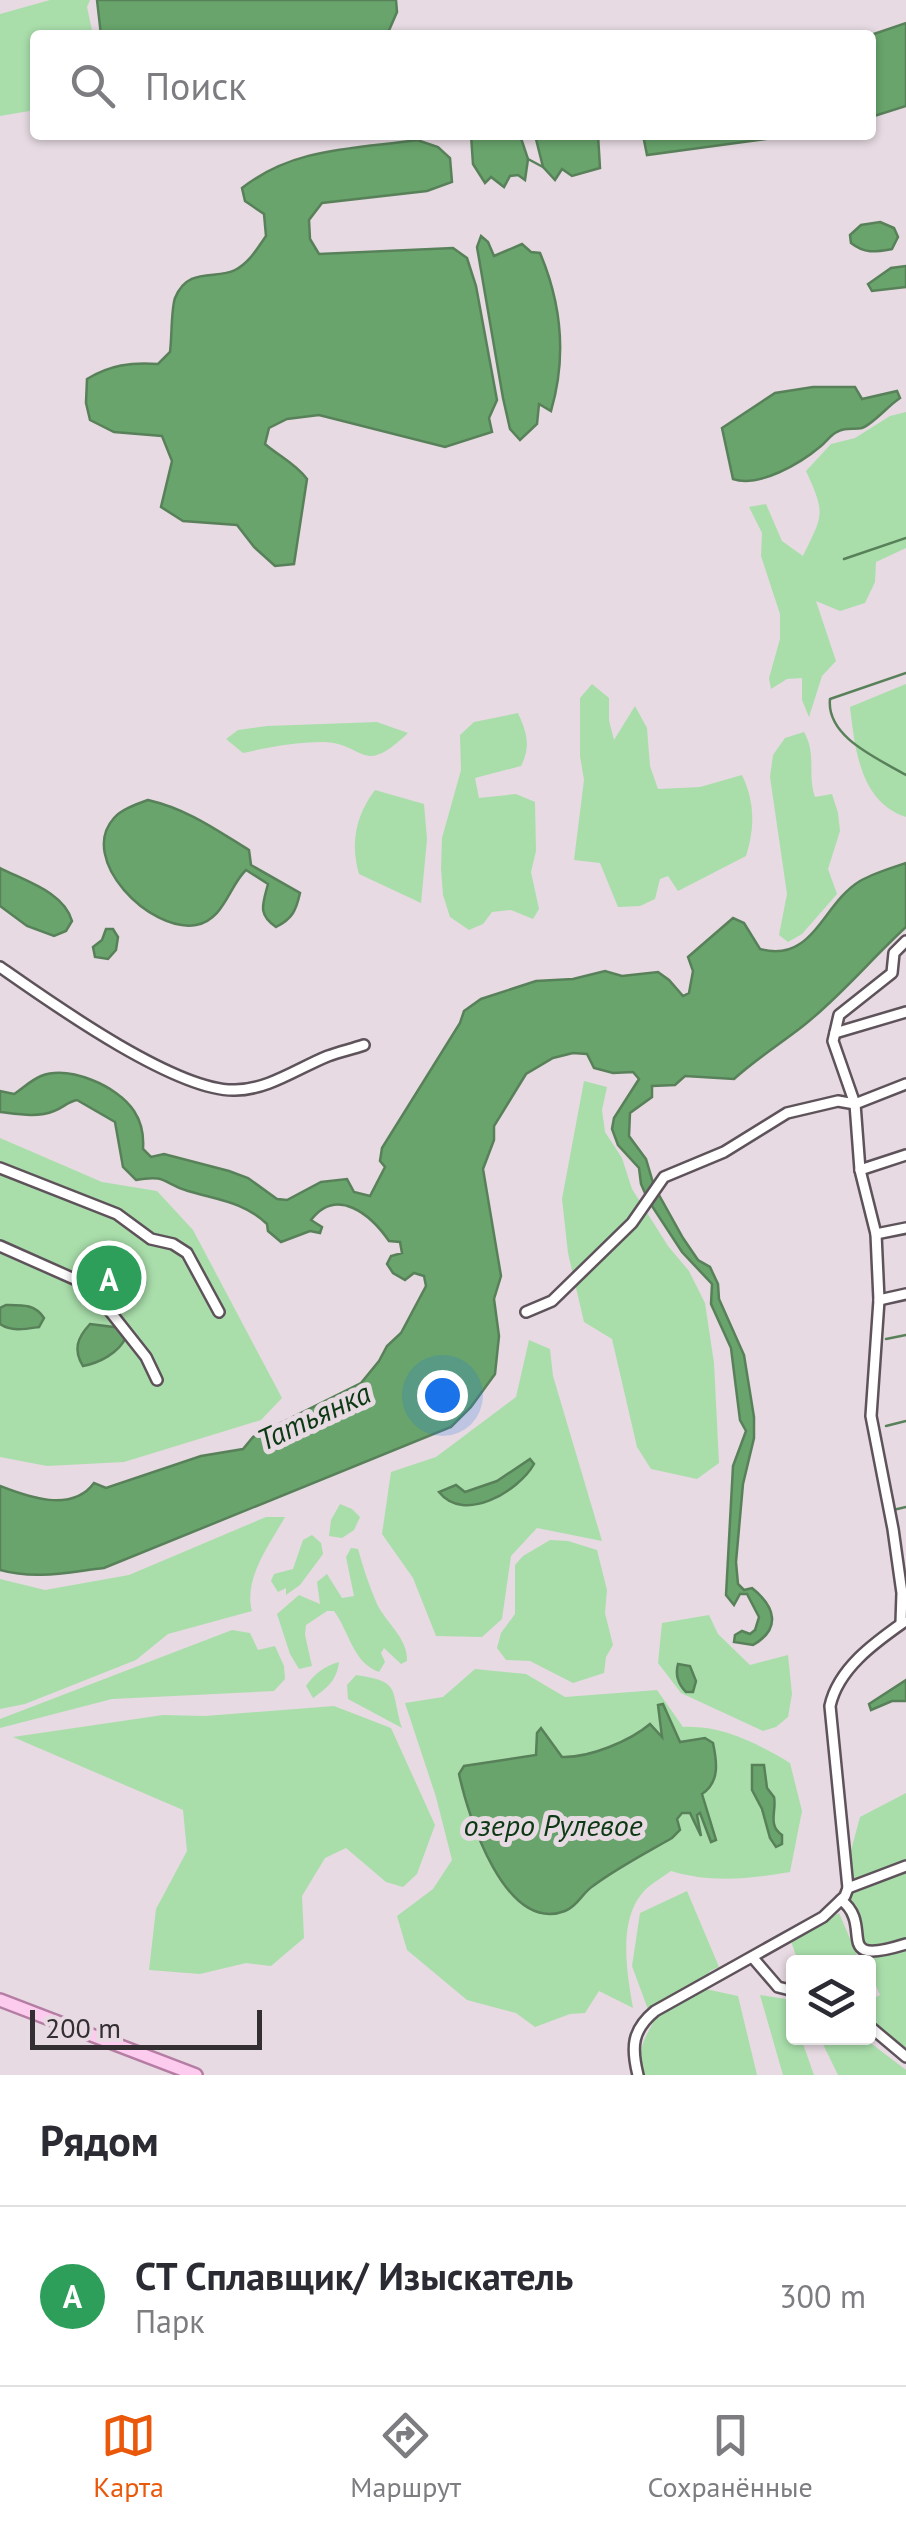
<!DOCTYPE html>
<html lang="ru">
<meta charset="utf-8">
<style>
:root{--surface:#fff;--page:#f2f2f3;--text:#2b2b33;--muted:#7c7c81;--line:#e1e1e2;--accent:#ea580c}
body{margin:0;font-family:"PT Sans",sans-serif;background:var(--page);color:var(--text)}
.controls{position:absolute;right:30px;bottom:30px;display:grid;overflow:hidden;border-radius:10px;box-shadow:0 2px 8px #0004}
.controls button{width:90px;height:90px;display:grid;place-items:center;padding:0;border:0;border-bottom:2px solid var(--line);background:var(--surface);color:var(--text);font:50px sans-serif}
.scale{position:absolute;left:30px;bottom:25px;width:232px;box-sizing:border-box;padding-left:10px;border:5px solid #332e31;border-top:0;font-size:28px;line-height:35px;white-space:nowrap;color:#332e31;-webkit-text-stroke:8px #e7dae2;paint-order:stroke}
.you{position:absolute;left:442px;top:1395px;width:35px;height:35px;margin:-25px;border:8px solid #fff;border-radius:50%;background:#1a73e8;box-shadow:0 0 0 15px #1a73e833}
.badge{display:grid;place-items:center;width:65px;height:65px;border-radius:50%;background:var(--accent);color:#fff;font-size:32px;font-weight:700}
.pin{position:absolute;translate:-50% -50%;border:5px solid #fff;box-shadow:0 2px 10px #0006}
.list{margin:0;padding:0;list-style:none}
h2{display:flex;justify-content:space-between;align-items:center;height:130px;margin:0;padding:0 40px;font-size:42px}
h2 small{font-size:32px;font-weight:400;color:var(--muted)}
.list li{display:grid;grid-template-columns:65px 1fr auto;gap:30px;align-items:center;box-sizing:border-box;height:180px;padding:0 40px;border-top:2px solid var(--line)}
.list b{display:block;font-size:38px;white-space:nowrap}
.list p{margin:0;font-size:32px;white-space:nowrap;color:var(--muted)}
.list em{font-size:32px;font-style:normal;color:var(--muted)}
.icon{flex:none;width:55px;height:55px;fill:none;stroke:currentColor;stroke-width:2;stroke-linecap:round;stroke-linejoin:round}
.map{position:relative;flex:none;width:906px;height:2075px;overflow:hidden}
.search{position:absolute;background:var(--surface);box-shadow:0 2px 8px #0004;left:30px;right:30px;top:30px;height:110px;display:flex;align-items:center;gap:25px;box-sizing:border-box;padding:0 35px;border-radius:10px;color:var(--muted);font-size:38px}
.sheet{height:310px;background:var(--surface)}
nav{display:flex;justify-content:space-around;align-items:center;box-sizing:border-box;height:140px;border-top:2px solid var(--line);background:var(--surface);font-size:28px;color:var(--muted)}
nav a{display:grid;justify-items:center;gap:5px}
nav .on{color:var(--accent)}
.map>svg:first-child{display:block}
.green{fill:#a9deab}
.water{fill:#68a46c;stroke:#58815a;stroke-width:2.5}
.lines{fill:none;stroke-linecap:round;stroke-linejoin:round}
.stream{stroke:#58815a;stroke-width:2.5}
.minor-casing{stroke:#5e535a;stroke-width:14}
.major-casing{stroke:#b57da3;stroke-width:16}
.minor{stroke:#fff;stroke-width:9}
.major{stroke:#fdcbed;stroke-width:11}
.labels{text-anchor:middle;stroke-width:10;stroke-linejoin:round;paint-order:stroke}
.water-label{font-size:30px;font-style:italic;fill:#0c3913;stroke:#e7dae2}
</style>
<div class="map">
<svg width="906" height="2075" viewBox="0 0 906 2075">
<rect width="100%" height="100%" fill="#e7dae2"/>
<g class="green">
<path d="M 50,0 L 90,0 L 87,7 L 93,35 L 35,35 L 35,110 L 0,116 L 0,14 Z"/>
<path d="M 906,412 L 906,548 L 876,562 L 875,582 L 865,603 L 840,611 L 816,601 L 836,661 L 822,676 L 809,717 L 802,700 L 802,678 L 787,679 L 771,689 L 769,678 L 780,639 L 780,614 L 761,556 L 762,533 L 749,507 L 766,504 L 782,541 L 803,556 C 823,515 826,514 806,471 L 831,444 L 855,438 L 890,416 Z"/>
<path d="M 592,684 L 609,698 L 609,720 L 614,740 L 635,706 L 647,728 L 650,766 L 658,789 L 700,787 L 742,775 C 755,802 755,828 746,856 L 678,891 L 668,876 L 660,879 L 655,899 L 640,906 L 618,907 L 600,863 L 574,860 L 584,780 L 580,756 L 580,698 Z"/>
<path d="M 906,684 L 906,817 C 860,802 855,749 850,707 Z"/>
<path d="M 518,713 C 527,733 531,746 521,766 L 475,778 L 479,798 L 516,794 L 535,802 L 536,851 L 531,872 L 539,909 L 533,919 L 511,910 L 492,912 L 483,924 L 469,930 L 450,917 L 443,895 L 441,868 L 442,838 L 461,770 L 460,735 L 474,722 Z"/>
<path d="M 377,722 L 408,733 C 361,778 366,743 323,742 C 295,742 270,747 243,753 L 226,739 L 238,730 L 267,726 Z"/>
<path d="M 804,732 C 817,755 807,774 815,797 L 832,794 L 838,813 L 840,831 L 828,869 L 837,894 L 802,934 L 788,942 L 779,935 L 787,894 L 770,777 L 773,755 L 785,738 Z"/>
<path d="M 375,790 L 424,804 L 427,839 L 421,903 L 359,874 C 350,843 356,815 375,790 Z"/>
<path d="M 584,1081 L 607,1087 L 602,1110 L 605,1132 L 622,1158 L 632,1189 L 668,1246 L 689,1271 L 705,1303 L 714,1363 L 719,1463 L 697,1479 L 651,1469 L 637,1447 L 612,1339 L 584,1322 L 568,1253 L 562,1199 Z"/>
<path d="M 0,1138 L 102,1182 L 157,1191 L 193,1230 L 282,1398 L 261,1420 L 124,1462 L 47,1466 L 0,1457 Z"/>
<path d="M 529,1340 L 550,1349 L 553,1376 L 602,1541 L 537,1528 L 511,1556 L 502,1619 L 482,1637 L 436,1636 L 413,1578 L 382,1534 L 391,1472 L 436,1457 L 516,1397 Z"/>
<path d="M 340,1504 L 352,1509 L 360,1517 L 354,1530 L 342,1538 L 329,1536 L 331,1520 Z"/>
<path d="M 266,1517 L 285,1517 C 270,1544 243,1579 252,1611 L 168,1634 L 136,1660 L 25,1704 L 0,1709 L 0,1579 L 45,1590 L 129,1575 Z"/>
<path d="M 312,1535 L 321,1543 L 323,1554 L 300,1585 L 286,1595 L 286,1588 L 278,1592 L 271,1581 L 274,1574 L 293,1569 L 303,1540 Z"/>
<path d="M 550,1540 L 568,1541 L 597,1550 L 607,1590 L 605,1613 L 613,1645 L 606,1657 L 604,1673 L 573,1683 L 530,1661 L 506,1660 L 497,1648 L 501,1633 L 515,1614 L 515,1565 L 523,1556 Z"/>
<path d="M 351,1548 L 358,1549 C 363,1567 369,1586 377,1604 C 386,1623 408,1638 407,1661 L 401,1664 L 384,1648 L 381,1653 L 385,1662 L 379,1672 C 353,1663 349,1631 334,1611 L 327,1611 L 306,1625 L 305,1635 L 312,1666 L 299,1669 L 290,1654 L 277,1614 L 299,1595 L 320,1604 L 317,1582 L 327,1574 L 342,1598 L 354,1596 L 346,1557 Z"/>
<path d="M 709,1615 L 718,1634 L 750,1665 L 788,1655 L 792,1694 L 788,1717 L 776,1727 L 763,1731 L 681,1693 L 658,1663 L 662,1623 Z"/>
<path d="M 232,1630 L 250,1633 L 258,1650 L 275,1646 L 284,1666 L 285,1679 L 274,1691 L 112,1699 L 0,1728 L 0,1719 Z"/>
<path d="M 339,1662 C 337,1680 327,1688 313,1698 L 306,1686 C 313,1675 326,1665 339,1662 Z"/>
<path d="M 475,1669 L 526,1674 L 565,1697 L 657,1690 L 683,1727 C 721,1725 757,1743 790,1763 L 802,1811 L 790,1872 C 750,1879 710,1883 671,1871 C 663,1877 652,1883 645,1890 C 617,1919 627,1973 633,2008 L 599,1991 L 585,2013 L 570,2014 L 535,2027 L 516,2013 L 467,2000 L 407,1950 L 397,1916 L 433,1889 L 452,1860 L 436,1797 L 405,1703 L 443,1697 Z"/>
<path d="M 356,1675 C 402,1682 390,1688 402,1728 L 348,1699 L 347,1685 Z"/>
<path d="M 334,1706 L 391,1728 L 435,1825 L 417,1874 L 403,1887 L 386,1882 L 346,1848 L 325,1858 L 302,1896 L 304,1938 L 271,1966 L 246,1963 L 200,1974 L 149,1970 L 156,1909 L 187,1851 L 183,1810 L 13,1737 L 163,1715 L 205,1716 Z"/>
<path d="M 906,1793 L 906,2062 L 869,2033 L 869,2001 L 880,1995 L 842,1908 L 854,1891 L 849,1858 L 860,1817 Z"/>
<path d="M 687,1891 L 719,1967 L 710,1971 L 696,1987 L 738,1996 L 757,2075 L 643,2075 C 637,2054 642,2042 653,2023 L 632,1966 L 640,1913 Z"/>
<path d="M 839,1913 L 860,1962 L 798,1962 L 791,1941 Z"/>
<path d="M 760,1995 L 786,1999 L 793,2018 L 794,2038 L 801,2038 L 814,2075 L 783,2075 Z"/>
<path d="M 820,2038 L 864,2038 L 906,2070 L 906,2075 L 838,2075 Z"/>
</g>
<g class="water">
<path d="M 97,0 L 396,0 L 397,12 L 387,35 L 101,35 Z"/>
<path d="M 906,23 L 906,106 L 871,117 L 871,35 Z"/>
<path d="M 471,135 L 520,135 L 528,159 L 525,180 L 518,175 L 510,176 L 504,187 L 491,177 L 485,183 L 473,164 Z"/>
<path d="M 535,135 L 598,135 L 600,168 L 572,176 L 562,169 L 555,180 L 543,167 Z"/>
<path d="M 643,135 L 796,135 L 647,155 Z"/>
<path d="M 417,140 L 438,147 L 450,158 L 452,182 L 427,191 L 322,203 L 309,220 L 310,239 L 319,254 L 453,248 L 467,258 L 476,286 L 497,400 L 489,418 L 492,432 L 445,447 L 319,415 L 287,419 L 269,428 L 265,444 C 280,457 295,463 307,479 L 294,564 L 275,566 L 254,547 L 237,525 L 183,521 L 161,507 L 172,461 L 162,436 L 114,432 L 90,420 L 86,403 L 87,379 C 110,365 131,362 158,364 L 170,352 C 172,337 171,310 175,298 C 188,266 216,280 235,270 C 249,263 257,249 266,236 L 264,214 L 245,201 L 242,188 C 294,147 354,149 417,140 Z"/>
<path d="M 880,222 L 894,228 L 898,237 L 892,249 C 875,252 865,254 851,243 L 850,235 L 861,225 Z"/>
<path d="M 481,236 L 488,242 L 494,256 L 522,244 L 531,252 L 540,253 C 562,305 567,356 551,411 L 539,404 L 537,424 L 520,440 L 510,429 L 503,398 L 477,247 Z"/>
<path d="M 906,266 L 906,287 L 872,291 L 868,284 L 891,268 Z"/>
<path d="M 813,387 L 855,387 L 862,399 L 897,391 L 900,398 C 889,405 872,425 862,428 C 855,430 847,427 839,431 C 832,433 827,441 821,446 C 801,463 759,488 733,479 L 722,428 L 775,393 Z"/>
<path d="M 148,800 C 187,809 215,829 249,850 L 251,865 L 300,893 C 296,911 292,919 276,927 C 257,914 263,904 268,884 L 246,870 C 229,886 224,920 196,925 C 150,933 77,859 114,818 C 122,809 137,804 148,800 Z"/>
<path d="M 906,863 L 906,927 C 871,959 841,996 803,1026 C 780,1044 756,1059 734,1079 L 685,1076 L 675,1085 L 652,1086 L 652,1097 L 630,1113 L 629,1136 L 646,1159 L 654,1186 L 683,1238 L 698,1260 L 710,1267 L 718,1284 L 719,1299 L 744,1355 L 754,1417 L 754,1438 L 743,1484 L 736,1562 L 738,1584 L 744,1590 L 752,1588 C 776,1607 781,1629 753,1645 L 734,1642 L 735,1635 L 742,1631 L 750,1634 L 755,1630 L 759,1617 L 747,1594 L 740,1594 L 734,1605 L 726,1595 L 733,1466 L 746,1431 L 740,1420 L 731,1348 L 711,1304 L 712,1284 L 682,1252 L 648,1200 L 641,1184 L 639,1168 L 618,1145 L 612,1129 L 614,1118 L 639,1079 L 633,1072 L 613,1073 L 594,1068 L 587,1054 L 573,1053 L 553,1058 L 526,1074 L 494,1126 L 494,1140 L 483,1169 L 501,1276 L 494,1299 L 499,1336 L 495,1374 L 471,1407 L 451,1427 L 104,1568 C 68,1572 36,1580 0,1570 L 0,1486 C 28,1497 72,1513 94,1483 L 106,1488 L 201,1456 L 243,1449 L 253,1437 L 361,1383 L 379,1361 L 387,1346 L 401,1333 L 426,1286 L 424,1276 L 414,1273 L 405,1280 L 393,1273 L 387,1264 L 391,1256 L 402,1253 L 400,1242 L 389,1241 C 371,1215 337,1186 311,1220 L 322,1227 L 320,1233 L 310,1231 L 281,1242 L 268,1231 L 267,1224 C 244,1202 218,1200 188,1191 C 163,1184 168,1174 136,1180 L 123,1167 L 115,1122 L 77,1100 C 67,1102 63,1108 54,1111 C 38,1118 17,1114 0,1112 L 0,1091 L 14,1094 C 22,1089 31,1080 41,1076 C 69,1065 118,1086 134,1111 C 142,1123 144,1135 143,1149 L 151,1157 L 164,1154 L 229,1171 L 248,1178 L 277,1199 L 287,1200 L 321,1182 L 347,1179 L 354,1192 L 370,1196 L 385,1167 L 380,1161 L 382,1148 L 460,1023 L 464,1011 L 481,999 L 536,981 L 573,979 L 605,971 L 622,976 L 658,972 L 669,980 L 683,996 L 689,993 L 693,971 L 688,957 L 733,918 L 744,923 L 760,949 C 813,964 822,904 860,881 C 874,873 891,868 906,863 Z"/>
<path d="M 0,868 C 25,881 64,892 72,921 L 66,931 L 54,936 L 27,926 L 0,906 Z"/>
<path d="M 106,929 L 113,929 L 118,937 L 116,950 L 108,959 L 95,957 L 93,947 L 102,940 Z"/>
<path d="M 6,1305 C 22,1305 35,1304 44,1318 L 39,1327 C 26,1329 11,1332 0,1324 L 0,1308 Z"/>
<path d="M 90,1324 L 121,1328 L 126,1337 C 119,1353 99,1363 83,1366 C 73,1350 77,1338 90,1324 Z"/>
<path d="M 530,1459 L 534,1464 C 519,1491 464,1524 439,1492 L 456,1485 L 465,1492 L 497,1481 Z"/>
<path d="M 678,1664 L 690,1666 L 696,1681 L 693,1692 L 686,1692 C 678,1684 675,1675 678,1664 Z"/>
<path d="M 906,1680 L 906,1701 L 892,1701 L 871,1710 L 869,1704 Z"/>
<path d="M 663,1704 L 680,1742 L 705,1738 L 713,1743 C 717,1762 720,1782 702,1794 L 716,1840 L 711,1842 L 700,1813 L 697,1815 L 701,1836 L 690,1813 L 682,1813 L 677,1819 L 680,1830 L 672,1838 C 646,1853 617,1868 593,1886 C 582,1893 578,1906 565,1911 C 505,1934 468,1816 459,1774 L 464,1766 L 536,1755 L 537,1733 L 541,1728 L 562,1757 C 589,1758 630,1741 650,1724 L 662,1737 L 658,1705 Z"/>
<path d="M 752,1765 L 764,1765 L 767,1788 L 774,1797 C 777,1810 767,1825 782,1835 L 782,1844 L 776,1847 L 770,1838 L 762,1809 L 752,1790 Z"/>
</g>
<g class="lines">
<g class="stream">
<path d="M 528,159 L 543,167"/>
<path d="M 844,559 L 906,538"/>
<path d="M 906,673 L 830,699 C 826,737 877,758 906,775"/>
<path d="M 886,1339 L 906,1335"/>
<path d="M 886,1426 L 906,1421"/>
<path d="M 893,1510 L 906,1507"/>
</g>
<defs>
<g id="minor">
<path d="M 0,967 C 50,1002 176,1092 235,1090 C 268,1090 298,1068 328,1056 C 339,1052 352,1049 364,1045"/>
<path d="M 835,1033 L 906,1012"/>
<path d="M 0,1168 L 117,1214 L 151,1239 L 173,1244 L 187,1253 L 219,1312"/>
<path d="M 860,1170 L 906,1155"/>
<path d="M 876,1234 L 906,1228"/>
<path d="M 0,1246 L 90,1286 L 146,1357 L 157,1380"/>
<path d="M 879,1300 L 906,1294"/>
<path d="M 526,1312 L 552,1301 L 632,1223 L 664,1177 L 724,1152 L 787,1113 L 838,1101 L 855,1104 L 906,1084"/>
<path d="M 901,1623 L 902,1593 L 893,1529 L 871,1416 L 879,1300 L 876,1234 L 860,1170 L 855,1104 L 833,1041 L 839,1015 L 892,973 L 894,953 L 906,941"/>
<path d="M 848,1888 L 906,1866"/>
<path d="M 841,1900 C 876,1926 829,1968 906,1944"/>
<path d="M 753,1958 L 778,1987 L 794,1991"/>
<path d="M 868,2025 L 906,2057"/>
<path d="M 638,2075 C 631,2047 632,2030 655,2011 L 823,1917 L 845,1896 L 848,1888 L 830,1706 C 838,1669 874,1643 904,1622"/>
</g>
<path id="major" d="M 0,2000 L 196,2075"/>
</defs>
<use href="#minor" class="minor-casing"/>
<use href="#major" class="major-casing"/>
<use href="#minor" class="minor"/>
<use href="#major" class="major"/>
</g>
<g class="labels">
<g class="water-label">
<text transform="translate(314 1417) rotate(-25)" y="10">Татьянка</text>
<text x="553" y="1836">озеро Рулевое</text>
</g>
</g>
</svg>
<div class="controls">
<button><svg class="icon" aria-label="layers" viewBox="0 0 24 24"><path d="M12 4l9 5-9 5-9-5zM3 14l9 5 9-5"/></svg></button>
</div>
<div class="scale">200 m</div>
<div class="you"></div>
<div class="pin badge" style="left:109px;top:1278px;background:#2e9e5b">A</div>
<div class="search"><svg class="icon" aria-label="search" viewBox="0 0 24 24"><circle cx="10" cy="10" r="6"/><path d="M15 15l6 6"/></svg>Поиск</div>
</div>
<section class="sheet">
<h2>Рядом<small></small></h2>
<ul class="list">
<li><span class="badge" style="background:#2e9e5b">A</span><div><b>СТ Сплавщик/ Изыскатель</b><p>Парк</p></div><em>300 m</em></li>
</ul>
</section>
<nav>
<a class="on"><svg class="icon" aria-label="map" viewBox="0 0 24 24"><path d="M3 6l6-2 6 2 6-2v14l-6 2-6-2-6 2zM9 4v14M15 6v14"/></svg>Карта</a>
<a><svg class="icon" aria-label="directions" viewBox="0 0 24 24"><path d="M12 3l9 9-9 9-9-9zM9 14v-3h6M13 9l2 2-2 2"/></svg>Маршрут</a>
<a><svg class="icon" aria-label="saved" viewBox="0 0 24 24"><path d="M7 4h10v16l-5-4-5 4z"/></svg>Сохранённые</a>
</nav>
